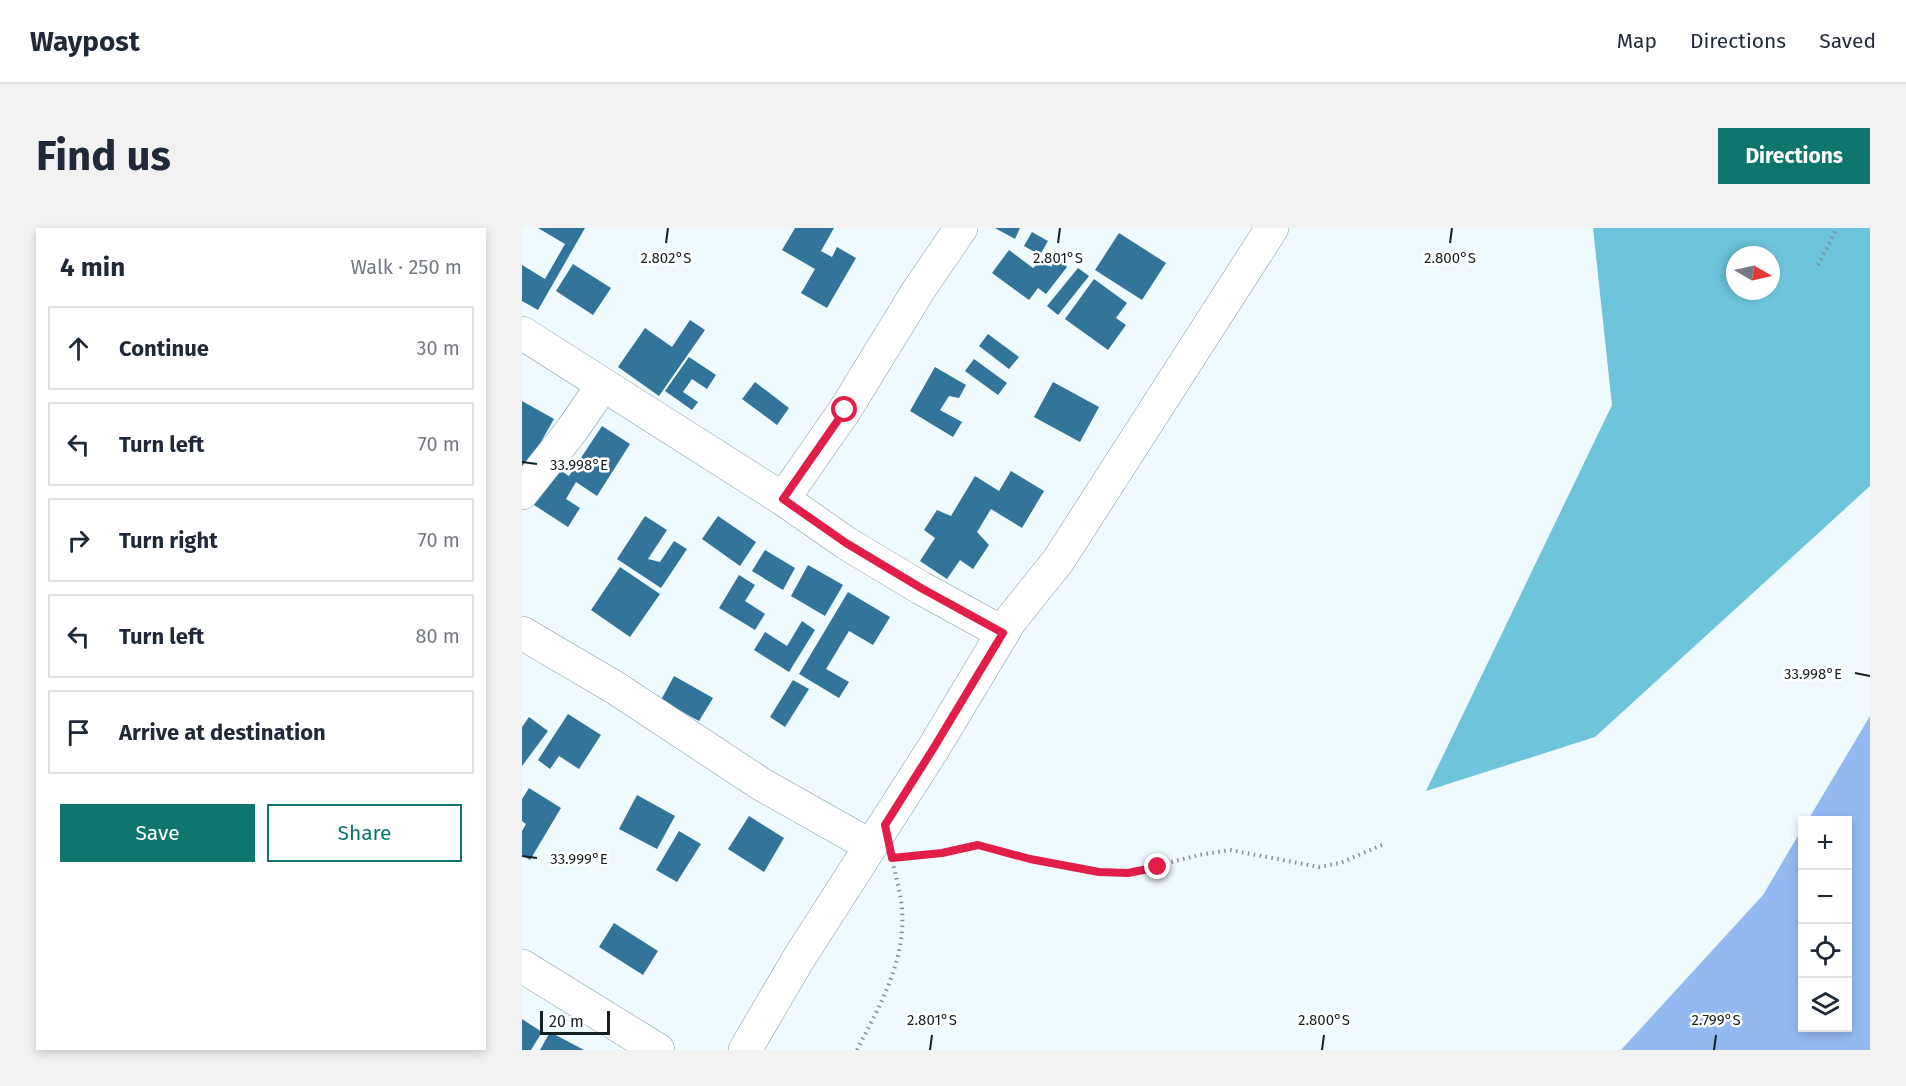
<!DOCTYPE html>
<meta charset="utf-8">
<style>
:root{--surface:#fff;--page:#f2f2f3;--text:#1f2937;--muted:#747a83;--line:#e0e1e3;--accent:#0f766e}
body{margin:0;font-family:"Fira Sans",sans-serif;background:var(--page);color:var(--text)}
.controls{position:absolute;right:18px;bottom:18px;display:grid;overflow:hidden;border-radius:0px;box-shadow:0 3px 9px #0003}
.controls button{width:54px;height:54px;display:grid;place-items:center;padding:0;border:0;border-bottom:2px solid var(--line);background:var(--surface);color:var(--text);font:30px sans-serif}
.compass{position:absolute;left:1204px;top:18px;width:54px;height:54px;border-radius:50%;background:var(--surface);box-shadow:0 3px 9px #0003;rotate:99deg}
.scale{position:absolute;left:18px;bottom:15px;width:70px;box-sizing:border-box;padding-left:6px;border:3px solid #152023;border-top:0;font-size:16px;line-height:21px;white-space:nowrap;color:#152023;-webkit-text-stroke:4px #fff;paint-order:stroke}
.stop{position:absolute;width:18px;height:18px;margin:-14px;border:4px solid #e11d48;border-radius:50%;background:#fff}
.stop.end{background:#e11d48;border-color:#fff;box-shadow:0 2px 6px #0008}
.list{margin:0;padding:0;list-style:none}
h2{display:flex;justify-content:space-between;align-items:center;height:78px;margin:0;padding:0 24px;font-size:26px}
h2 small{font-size:20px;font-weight:400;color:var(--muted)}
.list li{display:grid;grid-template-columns:39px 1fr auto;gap:18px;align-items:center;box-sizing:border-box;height:84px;margin:0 12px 12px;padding:0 12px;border:2px solid var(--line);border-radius:0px}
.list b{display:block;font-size:22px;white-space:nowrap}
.list em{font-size:20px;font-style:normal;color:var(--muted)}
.actions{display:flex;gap:12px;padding:18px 24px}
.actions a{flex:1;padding:14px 0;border:2px solid var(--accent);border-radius:0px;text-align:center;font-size:21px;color:var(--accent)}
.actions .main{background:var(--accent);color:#fff}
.icon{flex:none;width:33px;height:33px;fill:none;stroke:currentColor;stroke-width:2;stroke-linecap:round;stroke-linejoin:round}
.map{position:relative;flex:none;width:1348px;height:822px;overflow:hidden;border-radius:0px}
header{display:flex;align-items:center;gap:36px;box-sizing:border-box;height:84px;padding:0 30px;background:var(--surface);border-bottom:2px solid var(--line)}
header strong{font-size:28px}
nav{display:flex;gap:33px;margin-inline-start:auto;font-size:21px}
.intro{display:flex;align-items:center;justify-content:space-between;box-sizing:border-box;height:144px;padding:0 36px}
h1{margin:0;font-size:42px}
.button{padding:15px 27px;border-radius:0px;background:var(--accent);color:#fff;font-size:21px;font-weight:700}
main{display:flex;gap:36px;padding:0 36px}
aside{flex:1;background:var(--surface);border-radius:0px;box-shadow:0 3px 9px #0003}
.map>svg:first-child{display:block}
.forest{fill:#6dc4db;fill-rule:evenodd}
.water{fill:#94b9f1}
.building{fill:#33749b}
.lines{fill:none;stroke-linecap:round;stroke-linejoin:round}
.minor-casing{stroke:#7f99a1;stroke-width:34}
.path{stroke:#838e91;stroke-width:4;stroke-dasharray:1.5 4.5;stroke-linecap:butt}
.minor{stroke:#fff;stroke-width:33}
.route{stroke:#e11d48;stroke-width:8}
.ticks{fill:none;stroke:#152023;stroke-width:2}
.ticks-label{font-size:15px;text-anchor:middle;fill:#152023;stroke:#fff;stroke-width:5;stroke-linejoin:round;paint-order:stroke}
</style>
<header>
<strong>Waypost</strong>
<nav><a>Map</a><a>Directions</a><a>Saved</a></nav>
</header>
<div class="intro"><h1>Find us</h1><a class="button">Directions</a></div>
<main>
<aside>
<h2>4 min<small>Walk · 250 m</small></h2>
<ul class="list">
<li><svg class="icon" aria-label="ahead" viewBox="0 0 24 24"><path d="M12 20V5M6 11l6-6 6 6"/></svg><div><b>Continue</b></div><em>30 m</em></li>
<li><svg class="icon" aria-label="left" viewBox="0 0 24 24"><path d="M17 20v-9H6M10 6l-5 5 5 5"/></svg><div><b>Turn left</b></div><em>70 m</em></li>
<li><svg class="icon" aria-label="right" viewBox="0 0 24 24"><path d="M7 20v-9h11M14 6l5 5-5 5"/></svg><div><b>Turn right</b></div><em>70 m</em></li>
<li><svg class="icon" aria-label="left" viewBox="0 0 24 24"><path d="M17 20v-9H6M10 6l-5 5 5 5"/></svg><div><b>Turn left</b></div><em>80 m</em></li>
<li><svg class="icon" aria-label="arrive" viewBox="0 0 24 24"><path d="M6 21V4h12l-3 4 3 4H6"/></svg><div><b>Arrive at destination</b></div></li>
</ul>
<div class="actions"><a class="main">Save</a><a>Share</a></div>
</aside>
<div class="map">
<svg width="1348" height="822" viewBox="0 0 1348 822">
<rect width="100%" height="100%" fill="#effafe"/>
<path class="forest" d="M 1071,0 L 1348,0 L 1348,258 L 1073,509 L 904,563 L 1090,177 ZM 1213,27 L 1249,27 L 1249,63 L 1213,63 Z"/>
<path class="water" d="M 1348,488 L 1348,822 L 1099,822 L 1241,667 L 1280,601 L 1280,800 L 1326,800 L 1326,592 L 1286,592 Z"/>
<g class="building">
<path d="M 16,0 L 63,0 L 16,82 L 0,73 L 0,37 L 23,51 L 43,16 Z"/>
<path d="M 273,0 L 312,0 L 299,23 L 310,29 L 315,19 L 334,30 L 305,80 L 279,65 L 293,41 L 260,22 Z"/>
<path d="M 473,0 L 498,0 L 493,11 Z"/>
<path d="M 510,4 L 526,13 L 518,27 L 502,18 Z"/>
<path d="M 597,5 L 644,35 L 620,72 L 573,42 Z"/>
<path d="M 487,22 L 511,40 L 521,31 L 529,39 L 536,28 L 545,39 L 524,66 L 516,60 L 507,72 L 470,45 Z"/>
<path d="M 51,36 L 89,60 L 71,87 L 34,63 Z"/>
<path d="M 556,40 L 567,48 L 536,87 L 525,78 Z"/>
<path d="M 572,51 L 605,75 L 594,90 L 604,97 L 586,122 L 543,91 Z"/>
<path d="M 168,92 L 183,102 L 137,168 L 96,139 L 123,100 L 150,119 Z"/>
<path d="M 466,106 L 497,129 L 487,141 L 457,118 Z"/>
<path d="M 167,129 L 194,147 L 185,161 L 170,151 L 161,164 L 176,174 L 170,182 L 143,163 Z"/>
<path d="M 452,131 L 485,155 L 476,167 L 443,143 Z"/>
<path d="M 413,139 L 444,157 L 437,170 L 427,168 L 418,182 L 440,194 L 431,209 L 388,183 Z"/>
<path d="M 233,154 L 267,180 L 255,197 L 220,171 Z"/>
<path d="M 531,154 L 577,179 L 558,214 L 512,189 Z"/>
<path d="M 0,173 L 32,191 L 4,240 L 0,238 Z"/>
<path d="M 80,198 L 108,216 L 75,268 L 54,254 L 44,271 L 58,280 L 46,299 L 12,277 L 36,241 L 47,248 Z"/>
<path d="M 489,243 L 522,263 L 500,300 L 469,281 L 455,304 L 467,317 L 451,341 L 438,332 L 425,351 L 398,333 L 413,310 L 402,302 L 415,282 L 429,288 L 453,248 L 477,263 Z"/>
<path d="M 123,288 L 145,302 L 126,331 L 138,334 L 152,313 L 165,321 L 139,360 L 95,331 Z"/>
<path d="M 196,288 L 234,314 L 218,338 L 180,311 Z"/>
<path d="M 243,322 L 273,340 L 261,362 L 230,343 Z"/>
<path d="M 286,337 L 321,357 L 303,388 L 269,368 Z"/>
<path d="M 98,339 L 138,366 L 108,409 L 69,382 Z"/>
<path d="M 217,347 L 233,357 L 223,373 L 243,386 L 233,402 L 197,380 Z"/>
<path d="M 326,364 L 368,389 L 351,417 L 327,403 L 304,441 L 327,454 L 317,470 L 277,446 Z"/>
<path d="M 280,393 L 293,402 L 267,444 L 232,422 L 243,404 L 265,418 Z"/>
<path d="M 152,448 L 191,470 L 177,493 L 139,472 Z"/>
<path d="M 271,452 L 287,461 L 263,499 L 248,489 Z"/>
<path d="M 46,486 L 79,507 L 57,541 L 37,528 L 28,541 L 16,532 Z"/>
<path d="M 7,489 L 26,503 L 0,538 L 0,499 Z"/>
<path d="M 7,560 L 39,580 L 8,632 L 0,627 L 0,603 L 4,596 L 0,593 L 0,571 Z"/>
<path d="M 115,567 L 153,588 L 135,621 L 97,601 Z"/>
<path d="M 227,588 L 262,610 L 242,644 L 206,621 Z"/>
<path d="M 157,603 L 179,616 L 155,654 L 134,642 Z"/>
<path d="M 92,695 L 136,723 L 121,747 L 77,719 Z"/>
<path d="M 0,791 L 20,804 L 9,822 L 0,822 Z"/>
<path d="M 28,804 L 62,822 L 18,822 Z"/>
</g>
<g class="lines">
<defs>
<g id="minor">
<path d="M 0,105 L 261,271 L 324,315 L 399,360 L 481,405"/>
<path d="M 0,265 L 50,202 L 81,157"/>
<path d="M 261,271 L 323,182 L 396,63 L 439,0"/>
<path d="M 0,405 L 92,459 L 239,556 L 349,618"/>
<path d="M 0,738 L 136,822"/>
<path d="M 223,822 L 277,730 L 411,521 L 488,393 L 536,333 L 750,0"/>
</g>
</defs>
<use href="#minor" class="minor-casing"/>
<g class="path">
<path d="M 1296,37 L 1315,0"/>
<path d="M 373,630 L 420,625 L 456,617 L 508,631 L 544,638 L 577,644 L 606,645 L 677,627 L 708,622 L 797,639 L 818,635 L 860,617"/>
<path d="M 335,822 C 358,777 384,733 380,681 C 379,666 374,650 371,635"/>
</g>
<use href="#minor" class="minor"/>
</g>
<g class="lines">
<path class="route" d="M 323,182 L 261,271 L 324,315 L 399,360 L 481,405 L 411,521 L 363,597 L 370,630 L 420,625 L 456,617 L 508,631 L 577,644 L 606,645 L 636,639"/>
</g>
<path class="ticks" d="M 144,15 L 146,0M 536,15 L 538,0M 928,15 L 930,0M 0,234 L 15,236M 1333,445 L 1348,448M 0,628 L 15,630M 408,822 L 410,807M 800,822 L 802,807M 1192,822 L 1194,807"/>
<g class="ticks-label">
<text x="144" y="35">2.802°S</text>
<text x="536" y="35">2.801°S</text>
<text x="928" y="35">2.800°S</text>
<text x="57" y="242">33.998°E</text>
<text x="1291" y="451">33.998°E</text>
<text x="57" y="636">33.999°E</text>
<text x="410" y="797">2.801°S</text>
<text x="802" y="797">2.800°S</text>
<text x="1194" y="797">2.799°S</text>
</g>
</svg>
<div class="controls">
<button>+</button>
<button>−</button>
<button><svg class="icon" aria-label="locate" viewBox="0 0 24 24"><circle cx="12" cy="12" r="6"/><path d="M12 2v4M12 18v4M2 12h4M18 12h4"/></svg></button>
<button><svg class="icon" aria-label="layers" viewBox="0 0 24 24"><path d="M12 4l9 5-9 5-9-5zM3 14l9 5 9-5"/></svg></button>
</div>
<svg class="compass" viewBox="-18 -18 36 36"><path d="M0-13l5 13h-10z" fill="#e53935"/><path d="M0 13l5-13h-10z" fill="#747a83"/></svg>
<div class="scale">20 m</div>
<div class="stop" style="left:323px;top:182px"></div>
<div class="stop end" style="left:636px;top:639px"></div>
</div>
</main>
